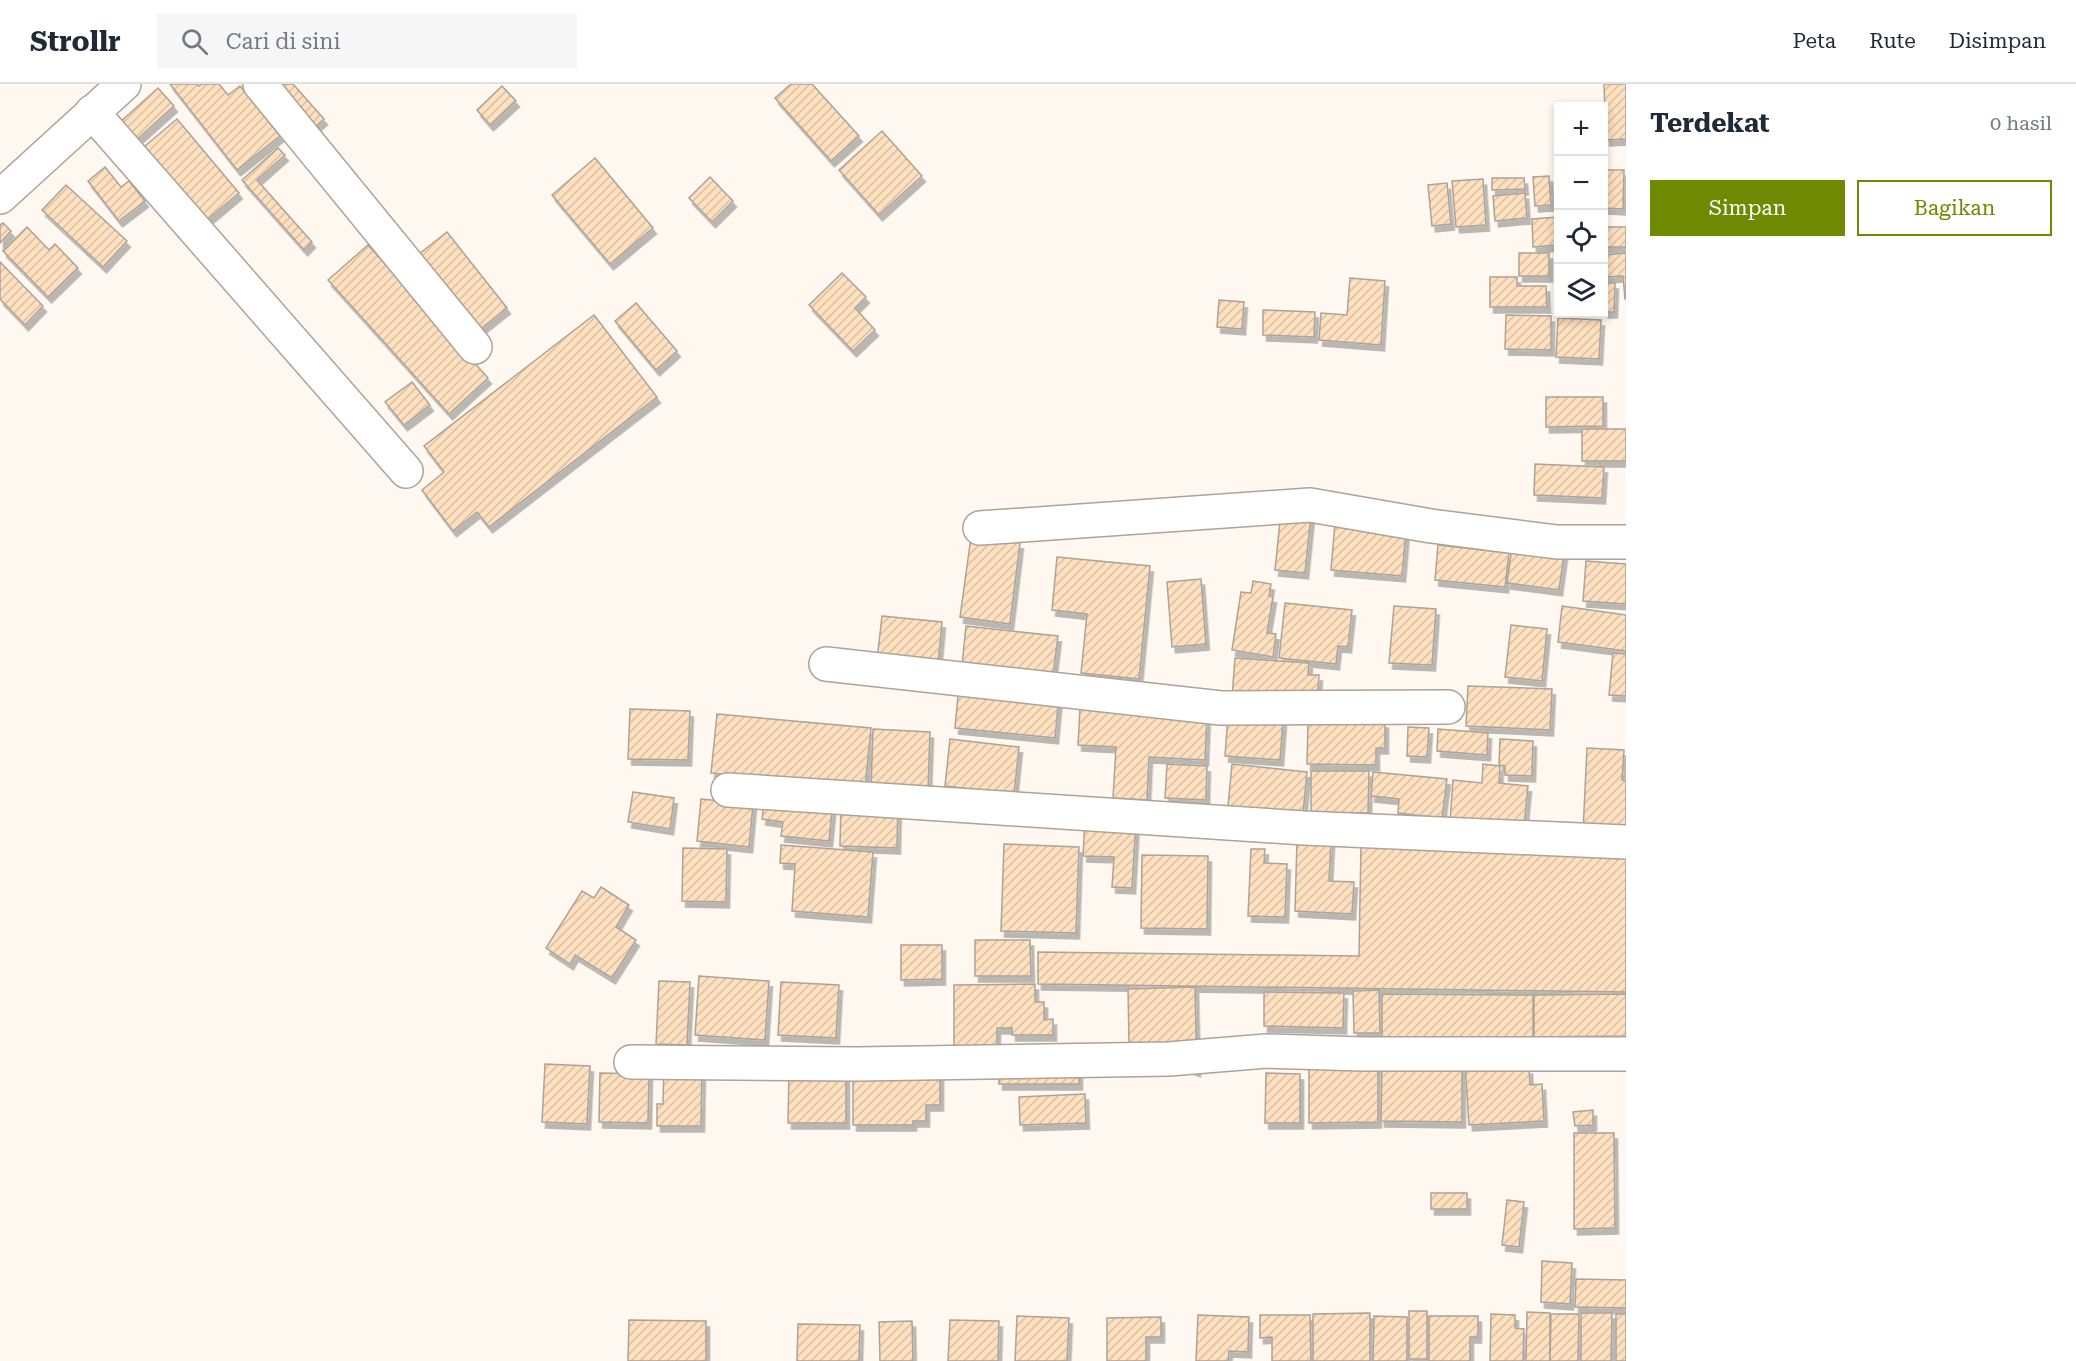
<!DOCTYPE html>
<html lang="id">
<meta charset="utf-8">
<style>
:root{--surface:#fff;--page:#f6f6f7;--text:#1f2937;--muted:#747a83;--line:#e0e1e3;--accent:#6f8900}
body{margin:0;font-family:"Roboto Serif",serif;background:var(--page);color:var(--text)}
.controls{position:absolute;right:18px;top:18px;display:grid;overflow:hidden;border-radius:0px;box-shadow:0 3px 9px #0003}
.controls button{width:54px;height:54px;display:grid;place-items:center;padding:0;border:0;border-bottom:2px solid var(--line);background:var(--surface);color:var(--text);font:30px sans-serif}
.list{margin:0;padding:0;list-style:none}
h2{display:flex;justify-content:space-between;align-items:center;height:78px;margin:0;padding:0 24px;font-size:26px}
h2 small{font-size:20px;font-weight:400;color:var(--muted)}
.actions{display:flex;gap:12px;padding:18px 24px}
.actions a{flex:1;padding:14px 0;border:2px solid var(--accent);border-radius:0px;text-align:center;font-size:21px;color:var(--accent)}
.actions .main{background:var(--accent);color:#fff}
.icon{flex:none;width:33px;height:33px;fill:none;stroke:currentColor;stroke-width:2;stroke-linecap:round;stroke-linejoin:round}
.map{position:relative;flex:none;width:1626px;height:1277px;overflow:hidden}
header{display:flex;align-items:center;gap:36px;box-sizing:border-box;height:84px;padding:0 30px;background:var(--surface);border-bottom:2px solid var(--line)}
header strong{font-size:28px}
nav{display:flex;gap:33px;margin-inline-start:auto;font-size:21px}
.search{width:420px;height:54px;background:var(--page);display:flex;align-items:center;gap:15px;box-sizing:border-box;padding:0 21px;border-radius:0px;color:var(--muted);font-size:22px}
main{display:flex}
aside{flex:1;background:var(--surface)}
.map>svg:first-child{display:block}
.building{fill:url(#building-hatch);stroke:#aca399;stroke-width:1.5;filter:url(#shadow)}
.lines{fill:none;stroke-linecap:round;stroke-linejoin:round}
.minor-casing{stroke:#aca399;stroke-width:36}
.minor{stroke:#fff;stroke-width:33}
</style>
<header>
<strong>Strollr</strong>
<div class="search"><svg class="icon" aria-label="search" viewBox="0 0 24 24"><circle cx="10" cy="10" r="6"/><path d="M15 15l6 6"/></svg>Cari di sini</div>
<nav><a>Peta</a><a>Rute</a><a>Disimpan</a></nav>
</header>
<main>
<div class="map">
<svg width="1626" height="1277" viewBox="0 0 1626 1277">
<defs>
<pattern id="building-hatch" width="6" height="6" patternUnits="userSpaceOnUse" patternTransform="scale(1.5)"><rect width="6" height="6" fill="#fedfbe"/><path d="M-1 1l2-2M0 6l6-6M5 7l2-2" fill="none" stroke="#d9bfa3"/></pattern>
<filter id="shadow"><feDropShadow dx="3.5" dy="6" stdDeviation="0" flood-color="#0004"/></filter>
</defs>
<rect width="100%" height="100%" fill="#fef8f1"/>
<g class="building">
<path d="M 170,0 L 197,0 L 199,2 L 202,0 L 219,0 L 228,11 L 240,2 L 280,52 L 237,86 Z"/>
<path d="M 272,0 L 293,0 L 324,35 L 312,46 Z"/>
<path d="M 791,0 L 812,0 L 859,52 L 831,77 L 775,14 Z"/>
<path d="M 1604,0 L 1626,0 L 1626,55 L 1606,56 Z"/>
<path d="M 502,2 L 516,17 L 490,41 L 477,26 Z"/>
<path d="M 158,4 L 174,22 L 134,58 L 118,40 Z"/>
<path d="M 177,35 L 239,109 L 201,141 L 139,67 Z"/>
<path d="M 882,47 L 922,92 L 879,131 L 839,86 Z"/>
<path d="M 278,64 L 285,71 L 257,96 L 312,158 L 304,166 L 242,96 Z"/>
<path d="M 595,74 L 653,144 L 610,180 L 552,111 Z"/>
<path d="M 105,83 L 121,103 L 129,97 L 145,117 L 119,137 L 88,97 Z"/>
<path d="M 1604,86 L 1624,86 L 1623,125 L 1604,124 Z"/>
<path d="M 1549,92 L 1551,121 L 1535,122 L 1533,93 Z"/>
<path d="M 710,93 L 733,117 L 712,138 L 689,114 Z"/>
<path d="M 1492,94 L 1524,94 L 1525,105 L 1492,106 Z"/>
<path d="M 1483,95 L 1486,141 L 1456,143 L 1452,97 Z"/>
<path d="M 1447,99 L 1451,140 L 1432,142 L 1428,101 Z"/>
<path d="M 66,101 L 127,157 L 103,183 L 42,126 Z"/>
<path d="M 1525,109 L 1527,134 L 1495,137 L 1493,112 Z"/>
<path d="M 1558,133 L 1558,161 L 1533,163 L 1532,135 Z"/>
<path d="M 3,139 L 11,147 L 0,159 L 0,141 Z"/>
<path d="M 27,143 L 49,166 L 55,160 L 78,184 L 48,213 L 3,167 Z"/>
<rect x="1605" y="143" width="21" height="20"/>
<path d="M 447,148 L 507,224 L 474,250 L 414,174 Z"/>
<path d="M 368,161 L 488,294 L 449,330 L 328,196 Z"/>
<rect x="1519" y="169" width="30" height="23"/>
<path d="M 1626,169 L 1626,215 L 1625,215 L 1623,192 L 1604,193 L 1604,171 Z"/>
<path d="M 0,178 L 43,222 L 25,241 L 0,215 Z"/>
<path d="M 842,189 L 866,213 L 855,224 L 875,246 L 853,267 L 809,221 Z"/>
<path d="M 1490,193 L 1517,193 L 1517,202 L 1546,202 L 1547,223 L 1490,223 Z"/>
<path d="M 1350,194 L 1385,197 L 1381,261 L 1319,256 L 1321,229 L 1347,231 Z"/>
<path d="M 1604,199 L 1615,199 L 1614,228 L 1604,228 Z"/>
<path d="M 1219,216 L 1244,218 L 1242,245 L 1217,243 Z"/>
<path d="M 636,219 L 677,267 L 656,286 L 615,237 Z"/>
<path d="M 1263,226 L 1315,228 L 1314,253 L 1263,251 Z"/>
<path d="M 594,231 L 657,313 L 489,443 L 477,428 L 453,447 L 422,406 L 444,388 L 424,362 Z"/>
<path d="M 1506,231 L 1551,232 L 1551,266 L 1505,265 Z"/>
<path d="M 1558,234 L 1601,236 L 1599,275 L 1556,273 Z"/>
<path d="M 412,298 L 430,321 L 404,341 L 385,318 Z"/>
<path d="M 1546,313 L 1603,313 L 1603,342 L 1546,343 Z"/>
<rect x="1582" y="345" width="44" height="32"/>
<path d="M 1535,380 L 1604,383 L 1602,414 L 1534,411 Z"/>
<path d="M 1281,427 L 1311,431 L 1305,489 L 1275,486 Z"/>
<path d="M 1335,439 L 1406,446 L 1402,492 L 1331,486 Z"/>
<path d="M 971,453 L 1020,459 L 1010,540 L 960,533 Z"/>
<path d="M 1438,461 L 1509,469 L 1505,503 L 1435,496 Z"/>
<path d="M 1512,463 L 1564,470 L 1559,506 L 1507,499 Z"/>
<path d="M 1057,473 L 1150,482 L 1139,595 L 1081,589 L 1087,530 L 1052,526 Z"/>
<path d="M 1586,477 L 1626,480 L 1626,520 L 1583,517 Z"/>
<path d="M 1201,495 L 1206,560 L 1172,563 L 1167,498 Z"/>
<path d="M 1253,497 L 1271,500 L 1269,512 L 1273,513 L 1267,549 L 1276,550 L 1273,573 L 1232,566 L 1241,508 L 1251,509 Z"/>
<path d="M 1285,519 L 1352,526 L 1348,563 L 1338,562 L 1336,580 L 1279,574 Z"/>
<path d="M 1394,522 L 1436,525 L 1432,581 L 1389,579 Z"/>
<path d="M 1562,522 L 1626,531 L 1626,567 L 1558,558 Z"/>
<path d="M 882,532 L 942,538 L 938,581 L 877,576 Z"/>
<path d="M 1511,541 L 1547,545 L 1542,597 L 1505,593 Z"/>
<path d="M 966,542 L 1058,552 L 1053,591 L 962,581 Z"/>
<path d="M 1613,569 L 1626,570 L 1626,612 L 1609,611 Z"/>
<path d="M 1235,574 L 1309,579 L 1308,591 L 1319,591 L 1317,620 L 1232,614 Z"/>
<path d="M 959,601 L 1059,611 L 1055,654 L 955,644 Z"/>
<path d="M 1468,602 L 1552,605 L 1550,646 L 1466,642 Z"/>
<path d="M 1080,624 L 1207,631 L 1205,676 L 1149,673 L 1147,716 L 1113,714 L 1116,663 L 1078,661 Z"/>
<path d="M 630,625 L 690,627 L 688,676 L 628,675 Z"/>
<path d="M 717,630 L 871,644 L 865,704 L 711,689 Z"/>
<path d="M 1228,632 L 1283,636 L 1280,676 L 1225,672 Z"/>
<path d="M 1308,637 L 1385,638 L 1385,664 L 1376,664 L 1376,681 L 1307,680 Z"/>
<path d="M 1408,643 L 1429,644 L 1427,673 L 1407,672 Z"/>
<path d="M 873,645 L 930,648 L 928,707 L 871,705 Z"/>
<path d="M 1438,645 L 1488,649 L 1487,671 L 1437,667 Z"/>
<path d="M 950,655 L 1019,663 L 1014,710 L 945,702 Z"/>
<path d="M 1500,655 L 1533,657 L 1532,692 L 1505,691 L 1505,682 L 1499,681 Z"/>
<path d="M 1587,664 L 1624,666 L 1622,696 L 1626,697 L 1626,750 L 1583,748 Z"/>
<path d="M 1167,680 L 1207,682 L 1206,716 L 1165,714 Z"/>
<path d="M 1232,680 L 1307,688 L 1303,730 L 1228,722 Z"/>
<path d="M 1483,680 L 1500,682 L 1499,699 L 1528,702 L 1524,743 L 1450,737 L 1453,696 L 1482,699 Z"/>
<path d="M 1311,687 L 1369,687 L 1368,729 L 1311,729 Z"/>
<path d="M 1373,688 L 1447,695 L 1442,734 L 1398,729 L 1399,715 L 1371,712 Z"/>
<path d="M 633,708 L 674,714 L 670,745 L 628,738 Z"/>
<path d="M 765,710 L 833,717 L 829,757 L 781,752 L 783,738 L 762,735 Z"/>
<path d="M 701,715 L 753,720 L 749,763 L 697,757 Z"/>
<path d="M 841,716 L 898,718 L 897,764 L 840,762 Z"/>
<path d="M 1085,734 L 1136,737 L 1132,804 L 1112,803 L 1114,773 L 1083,772 Z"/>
<path d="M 1297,755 L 1331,757 L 1329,797 L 1354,798 L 1352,830 L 1295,827 Z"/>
<path d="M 1361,759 L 1626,762 L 1626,908 L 1038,900 L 1038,868 L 1359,872 Z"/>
<path d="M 1004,760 L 1079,763 L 1076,849 L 1001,847 Z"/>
<path d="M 781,761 L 873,768 L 868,833 L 792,827 L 795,780 L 780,779 Z"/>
<path d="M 683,764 L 727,765 L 726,818 L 682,817 Z"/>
<path d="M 1251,765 L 1265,765 L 1264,779 L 1287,780 L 1285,833 L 1248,832 Z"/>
<path d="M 1142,771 L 1208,772 L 1207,845 L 1141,844 Z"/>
<path d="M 601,803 L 629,821 L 616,843 L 636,856 L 612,894 L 575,871 L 570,880 L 546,864 L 582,807 L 594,814 Z"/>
<path d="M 975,856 L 1030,856 L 1031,892 L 975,892 Z"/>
<path d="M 901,861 L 942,861 L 942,895 L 901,896 Z"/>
<path d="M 699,892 L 769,897 L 765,956 L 695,951 Z"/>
<path d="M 659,897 L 690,898 L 687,961 L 656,960 Z"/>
<path d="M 781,898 L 839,901 L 836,954 L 778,951 Z"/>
<path d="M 1035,900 L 1035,918 L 1044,918 L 1044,936 L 1053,935 L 1053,951 L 1012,951 L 1012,944 L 997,944 L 997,968 L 954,968 L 954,901 Z"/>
<path d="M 1195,903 L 1197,987 L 1129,960 L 1128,905 Z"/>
<path d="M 1379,906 L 1380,949 L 1354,949 L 1353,907 Z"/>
<path d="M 1264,908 L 1344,909 L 1343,944 L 1264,942 Z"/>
<path d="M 1382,910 L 1533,911 L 1533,968 L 1382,968 Z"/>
<path d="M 1626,910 L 1626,952 L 1534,953 L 1534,911 Z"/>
<rect x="999" y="965" width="80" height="35"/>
<path d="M 1309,971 L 1378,971 L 1378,1038 L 1309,1039 Z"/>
<path d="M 1382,972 L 1462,972 L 1462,1038 L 1381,1037 Z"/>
<path d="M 664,979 L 702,980 L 701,1042 L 657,1042 L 657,1020 L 663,1020 Z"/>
<path d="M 853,979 L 940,988 L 940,1021 L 926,1021 L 926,1037 L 913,1037 L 913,1041 L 853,1041 Z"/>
<path d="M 1465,979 L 1529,984 L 1530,1001 L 1542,1000 L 1544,1037 L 1469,1041 Z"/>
<path d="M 545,980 L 590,982 L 587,1040 L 542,1038 Z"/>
<path d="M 789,987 L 846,988 L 846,1039 L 788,1039 Z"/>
<path d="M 600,989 L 649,990 L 648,1039 L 599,1038 Z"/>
<path d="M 1266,989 L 1300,990 L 1300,1039 L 1265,1039 Z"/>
<path d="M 1085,1010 L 1086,1039 L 1020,1041 L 1019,1013 Z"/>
<path d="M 1593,1026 L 1593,1041 L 1575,1042 L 1573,1028 Z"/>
<path d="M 1574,1049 L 1614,1049 L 1615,1144 L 1574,1145 Z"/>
<rect x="1431" y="1109" width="36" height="16"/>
<path d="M 1507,1116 L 1524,1118 L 1519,1163 L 1502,1161 Z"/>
<path d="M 1542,1177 L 1572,1179 L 1570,1220 L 1541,1218 Z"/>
<path d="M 1576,1195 L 1626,1196 L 1626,1224 L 1575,1223 Z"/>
<rect x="1409" y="1227" width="18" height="48"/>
<path d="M 1527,1228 L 1550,1229 L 1550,1277 L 1526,1277 Z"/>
<path d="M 1370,1229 L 1370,1277 L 1313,1277 L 1313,1230 Z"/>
<path d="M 1581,1229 L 1612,1229 L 1611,1277 L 1581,1277 Z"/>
<path d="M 1491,1230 L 1515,1231 L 1515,1244 L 1524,1245 L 1523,1277 L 1490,1277 Z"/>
<path d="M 1551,1230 L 1579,1230 L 1578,1277 L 1550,1277 Z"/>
<rect x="1616" y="1230" width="10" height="47"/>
<path d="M 1198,1231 L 1249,1233 L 1248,1268 L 1229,1267 L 1228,1277 L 1196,1277 Z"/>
<path d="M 1260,1231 L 1310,1231 L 1311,1277 L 1272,1277 L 1272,1253 L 1260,1254 Z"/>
<path d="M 1017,1232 L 1069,1234 L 1067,1277 L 1015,1277 Z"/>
<path d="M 1374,1232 L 1407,1233 L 1407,1277 L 1373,1277 Z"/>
<path d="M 1429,1232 L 1478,1232 L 1478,1253 L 1470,1253 L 1470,1277 L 1429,1277 Z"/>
<path d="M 1161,1233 L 1161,1253 L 1146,1253 L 1146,1277 L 1107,1277 L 1107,1234 Z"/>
<path d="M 629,1236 L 706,1237 L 706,1277 L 628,1277 Z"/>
<path d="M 950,1236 L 999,1237 L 998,1277 L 948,1277 Z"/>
<path d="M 912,1237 L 913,1277 L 880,1277 L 879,1238 Z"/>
<path d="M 798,1240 L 860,1241 L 859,1277 L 797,1277 Z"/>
</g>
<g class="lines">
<defs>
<g id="minor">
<path d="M 260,0 L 475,263"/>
<path d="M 92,28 L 406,387"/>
<path d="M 0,113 L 124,0"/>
<path d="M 980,444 L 1310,421 L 1431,442 L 1557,458 L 1626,458"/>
<path d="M 826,580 L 1221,624 L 1448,623"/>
<path d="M 728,706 L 1304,744 L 1626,758"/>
<path d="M 631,978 L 857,980 L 1169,975 L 1266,967 L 1362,970 L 1626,970"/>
</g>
</defs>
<use href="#minor" class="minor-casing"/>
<use href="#minor" class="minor"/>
</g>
</svg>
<div class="controls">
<button>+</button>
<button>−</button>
<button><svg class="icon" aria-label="locate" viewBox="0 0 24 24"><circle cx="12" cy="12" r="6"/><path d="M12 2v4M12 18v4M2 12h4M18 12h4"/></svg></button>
<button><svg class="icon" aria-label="layers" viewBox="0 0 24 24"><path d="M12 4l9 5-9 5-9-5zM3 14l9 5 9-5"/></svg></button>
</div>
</div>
<aside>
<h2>Terdekat<small>0 hasil</small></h2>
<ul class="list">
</ul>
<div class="actions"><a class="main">Simpan</a><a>Bagikan</a></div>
</aside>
</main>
